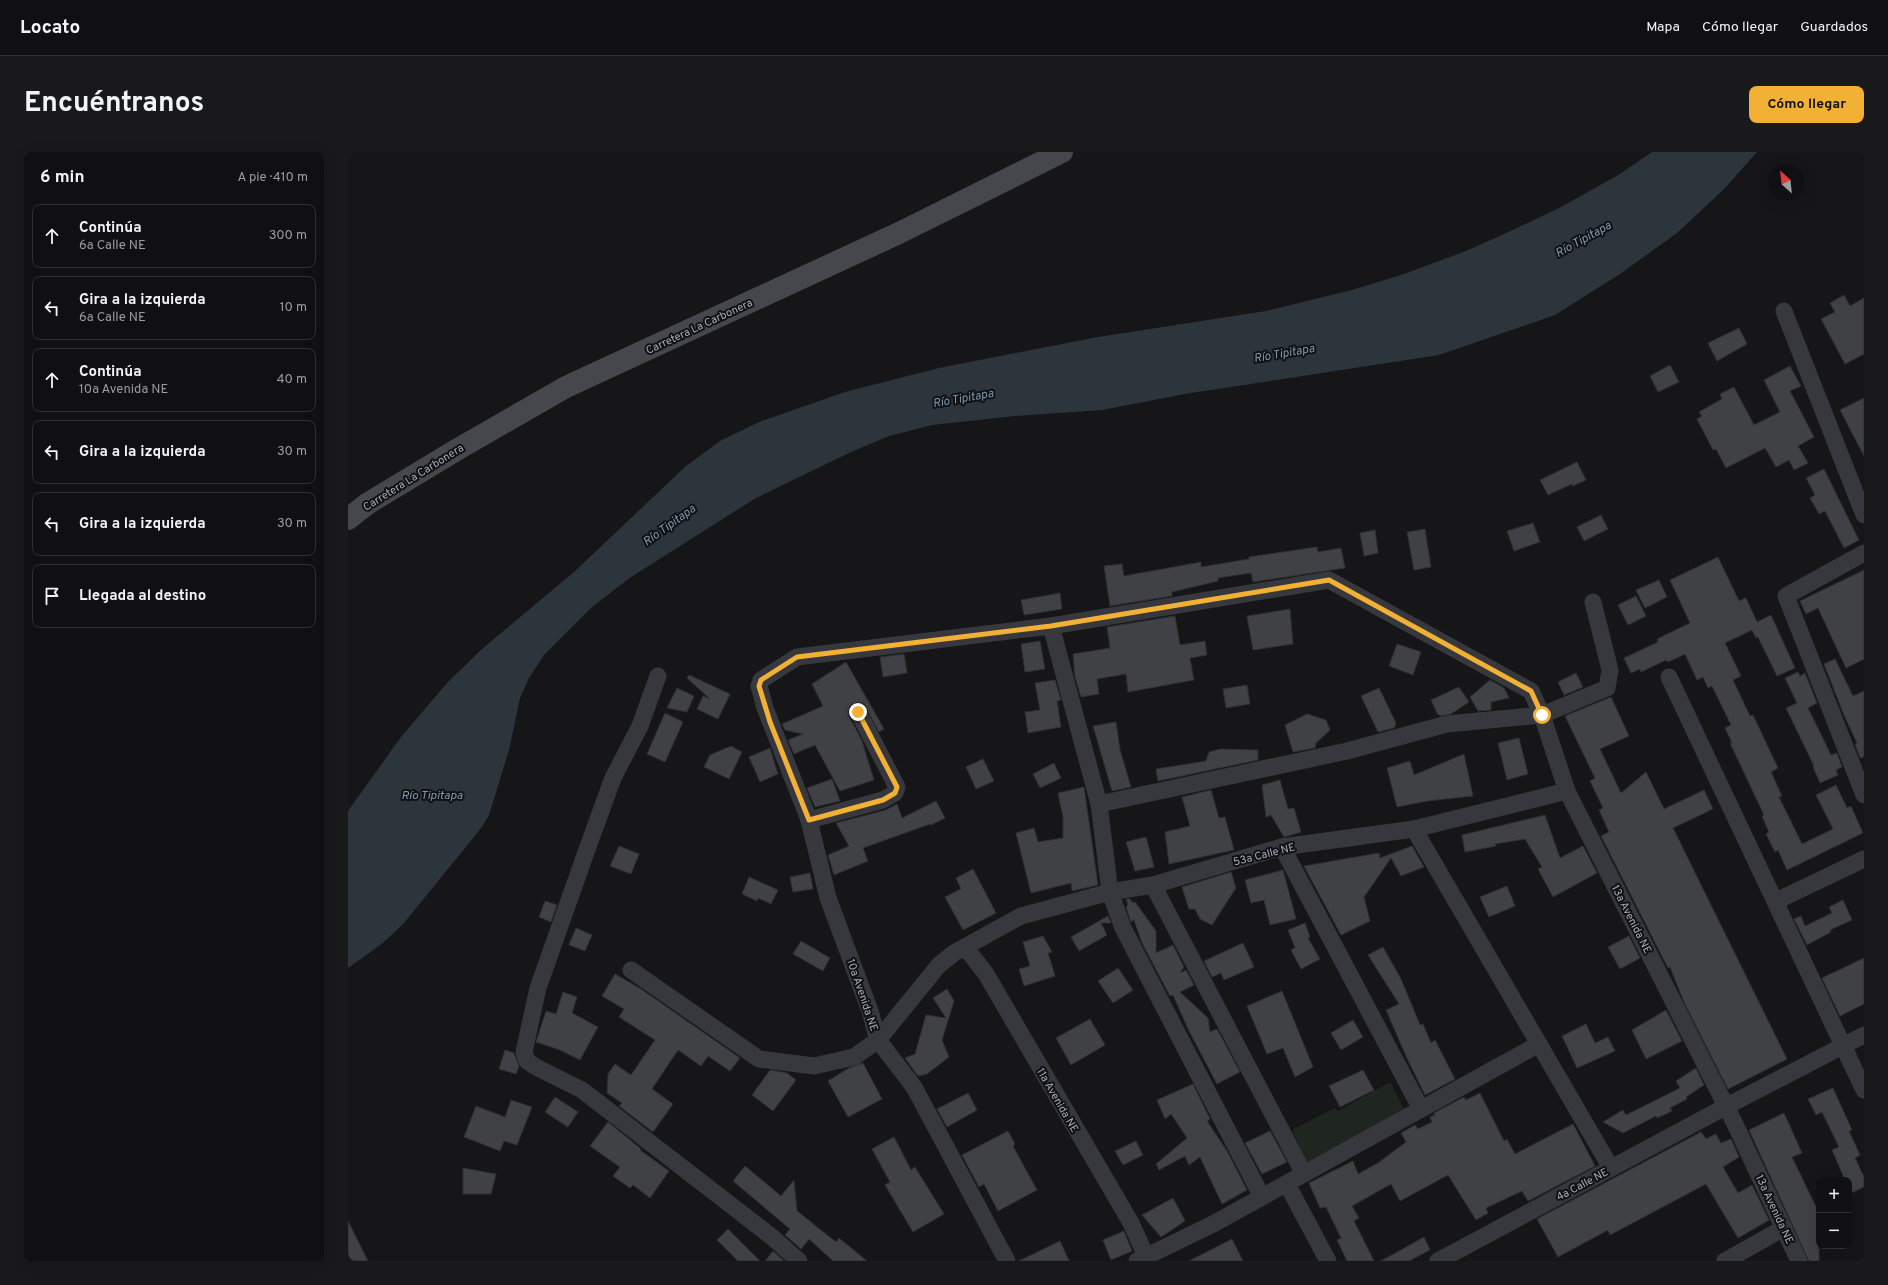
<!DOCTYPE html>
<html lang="es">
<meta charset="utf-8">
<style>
:root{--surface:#101012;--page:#19191b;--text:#f1f3f6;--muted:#9c9d9f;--line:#303032;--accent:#f2b134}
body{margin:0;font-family:Overpass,sans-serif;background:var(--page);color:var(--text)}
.controls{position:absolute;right:12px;bottom:12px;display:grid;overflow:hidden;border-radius:8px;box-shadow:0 4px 16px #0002}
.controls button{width:36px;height:36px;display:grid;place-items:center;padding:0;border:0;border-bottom:1px solid var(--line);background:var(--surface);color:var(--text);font:20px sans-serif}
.compass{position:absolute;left:1420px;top:12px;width:36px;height:36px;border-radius:50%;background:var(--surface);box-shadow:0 4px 16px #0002;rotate:333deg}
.stop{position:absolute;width:12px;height:12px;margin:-9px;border:3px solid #f2b134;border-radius:50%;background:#fff}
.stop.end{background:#f2b134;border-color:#fff;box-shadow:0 1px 4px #0008}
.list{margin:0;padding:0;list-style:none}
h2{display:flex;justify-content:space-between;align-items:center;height:52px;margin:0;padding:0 16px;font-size:17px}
h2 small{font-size:13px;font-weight:400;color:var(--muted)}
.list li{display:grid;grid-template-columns:26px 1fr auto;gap:12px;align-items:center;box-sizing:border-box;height:64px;margin:0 8px 8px;padding:0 8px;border:1px solid var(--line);border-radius:8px}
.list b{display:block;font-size:15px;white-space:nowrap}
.list p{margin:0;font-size:13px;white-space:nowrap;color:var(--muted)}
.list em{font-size:13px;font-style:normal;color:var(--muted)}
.icon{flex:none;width:22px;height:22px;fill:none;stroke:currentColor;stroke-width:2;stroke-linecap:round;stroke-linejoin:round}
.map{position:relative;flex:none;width:1516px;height:1109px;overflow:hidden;border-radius:8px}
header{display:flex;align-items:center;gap:24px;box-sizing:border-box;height:56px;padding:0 20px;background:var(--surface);border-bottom:1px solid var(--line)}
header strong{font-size:19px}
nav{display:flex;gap:22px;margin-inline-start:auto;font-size:14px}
.intro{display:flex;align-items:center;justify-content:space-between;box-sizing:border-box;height:96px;padding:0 24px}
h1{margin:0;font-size:28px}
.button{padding:10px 18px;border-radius:8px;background:var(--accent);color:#111;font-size:14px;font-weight:700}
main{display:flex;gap:24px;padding:0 24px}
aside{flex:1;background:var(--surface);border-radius:8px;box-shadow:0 4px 16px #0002}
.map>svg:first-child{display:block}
.green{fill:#1e261f}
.water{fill:#2c353c}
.building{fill:#404145;stroke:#303034}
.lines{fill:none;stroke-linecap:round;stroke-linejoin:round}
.street{stroke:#37383d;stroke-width:17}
.secondary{stroke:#45474d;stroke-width:22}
.route{stroke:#f2b134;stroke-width:5}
.labels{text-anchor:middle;stroke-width:4;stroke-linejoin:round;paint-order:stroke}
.street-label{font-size:11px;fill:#a8adb8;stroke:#111113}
.water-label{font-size:12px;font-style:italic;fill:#7f9bb3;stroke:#111113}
</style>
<header>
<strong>Locato</strong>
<nav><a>Mapa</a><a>Cómo llegar</a><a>Guardados</a></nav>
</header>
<div class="intro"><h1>Encuéntranos</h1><a class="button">Cómo llegar</a></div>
<main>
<aside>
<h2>6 min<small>A pie · 410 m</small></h2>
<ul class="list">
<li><svg class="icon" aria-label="ahead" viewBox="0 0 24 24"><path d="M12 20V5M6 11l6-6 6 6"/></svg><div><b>Continúa</b><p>6a Calle NE</p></div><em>300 m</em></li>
<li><svg class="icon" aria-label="left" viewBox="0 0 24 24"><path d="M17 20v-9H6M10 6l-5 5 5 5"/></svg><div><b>Gira a la izquierda</b><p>6a Calle NE</p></div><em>10 m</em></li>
<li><svg class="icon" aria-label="ahead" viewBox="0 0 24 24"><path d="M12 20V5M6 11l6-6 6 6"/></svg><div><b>Continúa</b><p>10a Avenida NE</p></div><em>40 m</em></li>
<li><svg class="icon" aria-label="left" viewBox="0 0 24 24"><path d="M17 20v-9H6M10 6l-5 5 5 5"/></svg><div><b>Gira a la izquierda</b></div><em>30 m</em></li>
<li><svg class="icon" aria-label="left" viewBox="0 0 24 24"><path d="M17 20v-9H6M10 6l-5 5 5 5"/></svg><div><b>Gira a la izquierda</b></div><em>30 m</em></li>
<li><svg class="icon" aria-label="arrive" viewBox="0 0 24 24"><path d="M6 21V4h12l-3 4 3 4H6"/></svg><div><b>Llegada al destino</b></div></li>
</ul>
</aside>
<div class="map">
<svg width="1516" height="1109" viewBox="0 0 1516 1109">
<rect width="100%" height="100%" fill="#161618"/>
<path class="green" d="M 1042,930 L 1057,959 L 960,1012 L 944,978 L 987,956 L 990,959 Z"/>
<path class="water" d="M 1304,0 L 1409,0 L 1377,36 L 1329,81 L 1272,122 L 1207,163 L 1091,203 L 837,242 L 754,258 L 667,264 L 584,273 L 541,284 L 503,300 L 408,346 L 283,425 L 244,455 L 196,503 L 181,526 L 172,546 L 161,598 L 141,663 L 134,675 L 56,771 L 35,791 L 0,816 L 0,659 L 53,585 L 99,531 L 134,497 L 226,420 L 338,314 L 372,289 L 411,270 L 497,240 L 591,216 L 750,185 L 918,159 L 1004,138 L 1056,122 L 1118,99 L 1167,77 L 1213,55 L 1272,22 Z"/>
<g class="building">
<path d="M 1496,143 L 1502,154 L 1516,146 L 1516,202 L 1497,212 L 1473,167 L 1487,160 L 1482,151 Z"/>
<path d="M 1391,176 L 1399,192 L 1369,209 L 1360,191 Z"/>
<path d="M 1322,213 L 1331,230 L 1310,240 L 1302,224 Z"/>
<path d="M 1442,214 L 1453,234 L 1442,239 L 1466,285 L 1450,294 L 1460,311 L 1446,318 L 1441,308 L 1428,315 L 1417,296 L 1378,316 L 1368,297 L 1365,298 L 1349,267 L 1354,264 L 1351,260 L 1374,247 L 1372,242 L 1386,235 L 1406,273 L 1432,260 L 1416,228 Z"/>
<path d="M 1516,246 L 1516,304 L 1492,258 Z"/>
<path d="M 1229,310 L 1238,328 L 1225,334 L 1224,332 L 1200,343 L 1192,328 Z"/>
<path d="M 1476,317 L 1511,388 L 1496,396 L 1477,359 L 1471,362 L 1462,346 L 1467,343 L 1458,326 Z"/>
<path d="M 1253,363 L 1260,377 L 1236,389 L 1229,375 Z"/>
<path d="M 1185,371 L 1192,390 L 1166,399 L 1159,379 Z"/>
<path d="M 1077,377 L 1083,415 L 1066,418 L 1059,380 Z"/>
<path d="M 1027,378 L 1030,401 L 1016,404 L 1012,381 Z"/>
<path d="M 969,395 L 970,400 L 993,396 L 997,416 L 905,430 L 903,421 L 870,426 L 870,429 L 824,440 L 824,444 L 762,454 L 756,414 L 774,412 L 776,424 L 853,410 L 853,415 L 901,407 L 901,405 Z"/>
<path d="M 1370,405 L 1391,449 L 1398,446 L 1409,470 L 1423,463 L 1447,516 L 1429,524 L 1410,485 L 1408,486 L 1404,478 L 1377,491 L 1393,524 L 1385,528 L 1402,564 L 1405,563 L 1430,616 L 1423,620 L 1434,644 L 1431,645 L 1454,692 L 1485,677 L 1468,643 L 1488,633 L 1499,656 L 1503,654 L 1515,681 L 1439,718 L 1430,698 L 1427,700 L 1418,682 L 1421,680 L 1414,664 L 1416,663 L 1382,591 L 1384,591 L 1377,576 L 1383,573 L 1364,534 L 1360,536 L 1355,525 L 1349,528 L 1337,502 L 1320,510 L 1318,508 L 1293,520 L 1292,517 L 1283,521 L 1276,506 L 1310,490 L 1309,487 L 1342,471 L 1322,428 Z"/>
<path d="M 1516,418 L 1516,507 L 1498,516 L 1470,456 L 1458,462 L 1452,449 Z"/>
<path d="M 1311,428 L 1319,445 L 1297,456 L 1288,438 Z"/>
<path d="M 712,441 L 714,457 L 676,463 L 673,448 Z"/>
<path d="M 1288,444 L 1298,464 L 1280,473 L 1270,453 Z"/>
<path d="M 942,457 L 945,492 L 905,498 L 899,464 Z"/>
<path d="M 827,464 L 832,493 L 857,489 L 859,503 L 842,506 L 846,528 L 780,540 L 778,522 L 749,527 L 751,542 L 733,545 L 727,525 L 725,502 L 762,496 L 759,475 Z"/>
<path d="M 692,489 L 697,517 L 677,520 L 673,492 Z"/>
<path d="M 1049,492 L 1073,500 L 1065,523 L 1041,514 Z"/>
<path d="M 556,502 L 559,521 L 535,525 L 532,505 Z"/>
<path d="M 1487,507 L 1505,544 L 1516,539 L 1516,605 L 1512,606 L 1507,592 L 1509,591 L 1496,563 L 1476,512 Z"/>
<path d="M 498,510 L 536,577 L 531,580 L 516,552 L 510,550 L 502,554 L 500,559 L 501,564 L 514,589 L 526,628 L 492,639 L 467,593 L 446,602 L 440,588 L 455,582 L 437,578 L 434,572 L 475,554 L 464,532 Z"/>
<path d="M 1450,520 L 1452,524 L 1457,521 L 1469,551 L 1460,556 L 1483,603 L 1489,601 L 1494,615 L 1488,618 L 1490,623 L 1472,631 L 1465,615 L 1466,614 L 1438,556 L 1449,551 L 1437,526 Z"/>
<path d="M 1228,521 L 1235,535 L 1216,543 L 1210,530 Z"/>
<path d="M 341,523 L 382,542 L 370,567 L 349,557 L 355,544 L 362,547 L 339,526 Z"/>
<path d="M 707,528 L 713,548 L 709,549 L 713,575 L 680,581 L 677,560 L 692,558 L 687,531 Z"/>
<path d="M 1142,528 L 1156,536 L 1161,546 L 1143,550 L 1143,558 L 1130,559 L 1122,545 Z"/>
<path d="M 899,533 L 902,552 L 878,556 L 875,537 Z"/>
<path d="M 1111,535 L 1121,550 L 1103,562 L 1092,564 L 1089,561 L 1083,548 Z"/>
<path d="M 329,536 L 346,544 L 339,560 L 319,556 Z"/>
<path d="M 1031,536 L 1048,571 L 1046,576 L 1030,580 L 1013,544 Z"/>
<path d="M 1263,545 L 1281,584 L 1252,597 L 1273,641 L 1298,620 L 1316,657 L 1356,638 L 1365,657 L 1325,676 L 1439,907 L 1380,937 L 1336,850 L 1322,815 L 1320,816 L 1253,684 L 1261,680 L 1251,658 L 1255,656 L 1242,629 L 1247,626 L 1217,564 Z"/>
<path d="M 317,561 L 335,570 L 317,610 L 299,602 Z"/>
<path d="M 959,562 L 978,568 L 982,578 L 968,591 L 967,596 L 945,600 L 937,573 Z"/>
<path d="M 768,570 L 772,598 L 783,635 L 764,639 L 745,574 Z"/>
<path d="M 1171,586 L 1180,622 L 1159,628 L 1150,591 Z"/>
<path d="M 383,594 L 394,600 L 381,627 L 356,615 L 362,603 Z"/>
<path d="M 422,596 L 430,622 L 412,630 L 401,605 Z"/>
<path d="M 872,597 L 910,598 L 910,608 L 810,629 L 808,617 L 858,609 L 861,600 Z"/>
<path d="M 1116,602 L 1125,644 L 1079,649 L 1049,655 L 1039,616 L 1062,609 L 1066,623 Z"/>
<path d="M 635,607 L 646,629 L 628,637 L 618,615 Z"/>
<path d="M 706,611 L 713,626 L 692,636 L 685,622 Z"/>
<path d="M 484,627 L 492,649 L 467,655 L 459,636 Z"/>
<path d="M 932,628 L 940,657 L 946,656 L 953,680 L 936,685 L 923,663 L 918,665 L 914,633 Z"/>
<path d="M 736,635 L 750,733 L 724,739 L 723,731 L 683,741 L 668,681 L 686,676 L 690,690 L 715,686 L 715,665 L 710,641 Z"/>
<path d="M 863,638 L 871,666 L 877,665 L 886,698 L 821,712 L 817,680 L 842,674 L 834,645 Z"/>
<path d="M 588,649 L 597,666 L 583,673 L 582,672 L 515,696 L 520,709 L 486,723 L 480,703 L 501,694 L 488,671 L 538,658 L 549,652 L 554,666 Z"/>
<path d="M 1197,663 L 1212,706 L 1235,694 L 1249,721 L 1205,745 L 1190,717 L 1194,715 L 1177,687 L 1147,692 L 1148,694 L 1117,700 L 1114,683 Z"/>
<path d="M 798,685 L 806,715 L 787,719 L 778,690 Z"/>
<path d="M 271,694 L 291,702 L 283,722 L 262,714 Z"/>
<path d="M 1064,694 L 1076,715 L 1053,724 L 1043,706 L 1016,745 L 1022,769 L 993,783 L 956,714 L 1031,701 L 1032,706 Z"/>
<path d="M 625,717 L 648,761 L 615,778 L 597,745 L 613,737 L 608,726 Z"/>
<path d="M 935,718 L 948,767 L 922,773 L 916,748 L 903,751 L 897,728 Z"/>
<path d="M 883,720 L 888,736 L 864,773 L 852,767 L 847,757 L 841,757 L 834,735 Z"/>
<path d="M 462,721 L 465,737 L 445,740 L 442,725 Z"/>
<path d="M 401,725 L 430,738 L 423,752 L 410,746 L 409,749 L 394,742 Z"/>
<path d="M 1159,734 L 1167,754 L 1141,765 L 1132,745 Z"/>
<path d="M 778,747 L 782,747 L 785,751 L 787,750 L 808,779 L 808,801 L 825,793 L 836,815 L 832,821 L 838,818 L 846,833 L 832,840 L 860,866 L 862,880 L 869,877 L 892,920 L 869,932 L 840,877 L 825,843 L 822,844 L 794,791 L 786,768 L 783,770 L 778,755 L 780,753 Z"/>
<path d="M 1495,748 L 1504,768 L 1482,778 L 1483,780 L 1459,793 L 1446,767 L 1453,764 L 1457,774 L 1484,761 L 1481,755 Z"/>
<path d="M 197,749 L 209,753 L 203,770 L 191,765 Z"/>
<path d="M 760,764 L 763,771 L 753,771 L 759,783 L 731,799 L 723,785 Z"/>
<path d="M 957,771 L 962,785 L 960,786 L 972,807 L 953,817 L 943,798 L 947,796 L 940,778 Z"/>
<path d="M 228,776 L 244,783 L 237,799 L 221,793 Z"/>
<path d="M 695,784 L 704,800 L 700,801 L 707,824 L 676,834 L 671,817 L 682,814 L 675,790 Z"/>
<path d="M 1281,784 L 1292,806 L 1272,817 L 1260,795 Z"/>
<path d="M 453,789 L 482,806 L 475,819 L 445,802 Z"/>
<path d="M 895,791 L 906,815 L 876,828 L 873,821 L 864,825 L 856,809 Z"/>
<path d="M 1035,795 L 1053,827 L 1072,873 L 1075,872 L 1083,891 L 1087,888 L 1107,927 L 1077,943 L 1058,904 L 1038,858 L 1051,852 L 1020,803 Z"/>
<path d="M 1516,806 L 1516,852 L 1492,864 L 1474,826 Z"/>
<path d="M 770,816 L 785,838 L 765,851 L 750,829 Z"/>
<path d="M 267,822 L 293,837 L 392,906 L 382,919 L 360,904 L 353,914 L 330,898 L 304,937 L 325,952 L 305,980 L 271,954 L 274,951 L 259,941 L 260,922 L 267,912 L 283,923 L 307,888 L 271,865 L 276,857 L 254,844 Z"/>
<path d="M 599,837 L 606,849 L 594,888 L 601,905 L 579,922 L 570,924 L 557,906 L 567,902 L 578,863 L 598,866 L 585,846 Z"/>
<path d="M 934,839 L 965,915 L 947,925 L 935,896 L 919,902 L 899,854 Z"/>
<path d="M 215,840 L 229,845 L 224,861 L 250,875 L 232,908 L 212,898 L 188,890 L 198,859 L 208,862 Z"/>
<path d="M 1318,858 L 1334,889 L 1298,907 L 1284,878 Z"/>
<path d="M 742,867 L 757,893 L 723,913 L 708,886 Z"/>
<path d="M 1005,868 L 1015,885 L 993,898 L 983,881 Z"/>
<path d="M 1238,872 L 1247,891 L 1260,885 L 1267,899 L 1229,916 L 1214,884 Z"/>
<path d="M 157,898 L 166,901 L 171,914 L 168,922 L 151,917 Z"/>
<path d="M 515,911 L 534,947 L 500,965 L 480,929 L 501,916 Z"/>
<path d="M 1348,916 L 1356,933 L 1338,945 L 1339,947 L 1322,956 L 1324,959 L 1309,966 L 1308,964 L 1275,981 L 1255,970 L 1275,958 L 1278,963 L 1332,936 L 1328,929 Z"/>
<path d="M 422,918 L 439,921 L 448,928 L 425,959 L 404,943 Z"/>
<path d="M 1015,918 L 1026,938 L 992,955 L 981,934 Z"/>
<path d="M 845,932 L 862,967 L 859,969 L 879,999 L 899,1038 L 874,1052 L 852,1005 L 841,1013 L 837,1004 L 811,1018 L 808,1012 L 839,986 L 823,962 L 817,967 L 809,948 Z"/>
<path d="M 1485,936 L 1504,978 L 1501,979 L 1512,1003 L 1507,1006 L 1516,1025 L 1516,1035 L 1503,1041 L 1501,1036 L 1501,1028 L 1497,1028 L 1484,998 L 1491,995 L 1474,960 L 1468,963 L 1460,947 Z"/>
<path d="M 620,941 L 629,958 L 599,975 L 589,957 Z"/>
<path d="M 1132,941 L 1156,989 L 1159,987 L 1167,1002 L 1225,972 L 1247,1014 L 1180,1049 L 1174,1039 L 1138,1056 L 1140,1061 L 1128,1068 L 1100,1023 L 1052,1049 L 1043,1032 L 1004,1054 L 1011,1066 L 1006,1069 L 1026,1109 L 999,1109 L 989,1088 L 993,1086 L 978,1055 L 972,1056 L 961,1031 L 1005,1009 L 1010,1022 L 1030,1011 L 1058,990 L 1053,981 L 1067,973 L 1070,977 L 1084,970 L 1082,965 L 1087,963 L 1086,961 L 1116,945 L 1118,948 Z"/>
<path d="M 207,945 L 230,960 L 220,975 L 197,960 Z"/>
<path d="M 163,948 L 184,955 L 169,993 L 156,989 L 152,999 L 116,985 L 128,954 L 157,965 Z"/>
<path d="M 1436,961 L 1454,1001 L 1444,1005 L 1471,1061 L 1471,1109 L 1461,1109 L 1401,978 Z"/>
<path d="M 260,970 L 293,997 L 292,998 L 321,1019 L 302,1046 L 285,1033 L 282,1036 L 265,1024 L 272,1015 L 242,994 Z"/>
<path d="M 660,979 L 667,992 L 665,994 L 689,1038 L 650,1059 L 636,1032 L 631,1035 L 614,1003 Z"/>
<path d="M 922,979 L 939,1010 L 914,1022 L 897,991 Z"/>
<path d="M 1353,980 L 1358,987 L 1368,982 L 1373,991 L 1383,987 L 1391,1005 L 1375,1015 L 1390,1041 L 1404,1033 L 1421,1068 L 1390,1086 L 1358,1032 L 1262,1083 L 1260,1078 L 1210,1105 L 1189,1067 Z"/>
<path d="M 546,985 L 563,1018 L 567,1015 L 596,1062 L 565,1080 L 537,1033 L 542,1030 L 524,997 Z"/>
<path d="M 788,989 L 795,1003 L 775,1013 L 767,999 Z"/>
<path d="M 397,1014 L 433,1044 L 446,1028 L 449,1059 L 488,1090 L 491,1086 L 519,1109 L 485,1109 L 461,1087 L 453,1097 L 437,1083 L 442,1077 L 385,1029 Z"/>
<path d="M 115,1016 L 148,1022 L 143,1042 L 115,1042 Z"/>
<path d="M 825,1046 L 837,1069 L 813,1085 L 794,1063 Z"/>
<path d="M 0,1069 L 20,1109 L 3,1109 L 0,1102 Z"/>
<path d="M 380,1077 L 412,1109 L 390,1109 L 369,1088 Z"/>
<path d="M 776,1079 L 784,1099 L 763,1108 L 755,1088 Z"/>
<path d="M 1076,1085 L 1082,1098 L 1061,1109 L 1033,1109 Z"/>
<path d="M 884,1087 L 895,1109 L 841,1109 Z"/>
<path d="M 712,1089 L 721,1109 L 671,1109 Z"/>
<path d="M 425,1099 L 436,1109 L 417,1109 Z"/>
</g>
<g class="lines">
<g class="street">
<path d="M 1436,159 L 1516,363"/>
<path d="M 1516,401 L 1438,444 L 1516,643"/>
<path d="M 1245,450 L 1262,518 L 1259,536 L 1194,563 L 1219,639 L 1387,972 L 1451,1109"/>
<path d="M 703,474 L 751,652 L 762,740 L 775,776 L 914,1045"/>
<path d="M 310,524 L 292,574 L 265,626 L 237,703 L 190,836 L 176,900 L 179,909 L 188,915 L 234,938 L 424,1085 L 451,1109"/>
<path d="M 1321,525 L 1516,938"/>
<path d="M 461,668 L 535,648 L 547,641 L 549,635 L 510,560"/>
<path d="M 1066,677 L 1263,1016"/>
<path d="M 934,695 L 1073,957"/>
<path d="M 805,733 L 956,1022"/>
<path d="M 1428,749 L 1516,707"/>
<path d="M 617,795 L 638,822 L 783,1071 L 798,1104"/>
<path d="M 283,818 L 411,907 L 466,914 L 506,905 L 530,888 L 591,813 L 606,801 L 673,764 L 762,740 L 805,733 L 934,695 L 1066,677 L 1219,639"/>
<path d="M 939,1032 L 980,1109"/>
<path d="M 659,1109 L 566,935 L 530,888 L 522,859 L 480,746 L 461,668 L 417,556 L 411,534 L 413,528 L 449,505 L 703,474 L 981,428 L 1183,539 L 1194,563 L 1099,572 L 999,599 L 751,652"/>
<path d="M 789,1109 L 865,1072 L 1191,892"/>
<path d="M 1090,1109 L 1377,955 L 1516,883"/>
<path d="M 1377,1109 L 1436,1076"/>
</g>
<path class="secondary" d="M 0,367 L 19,352 L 110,297 L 218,235 L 551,81 L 714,0"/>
</g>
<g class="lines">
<path class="route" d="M 510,560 L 549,635 L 547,641 L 535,648 L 461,668 L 422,570 L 411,534 L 413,528 L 449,505 L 703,474 L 981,428 L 1183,539 L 1194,563"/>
</g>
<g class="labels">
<g class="street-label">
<text transform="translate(351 174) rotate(-25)" y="4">Carretera La Carbonera</text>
<text transform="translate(65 325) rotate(-32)" y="4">Carretera La Carbonera</text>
<text transform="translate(916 702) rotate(-14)" y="4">53a Calle NE</text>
<text transform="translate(1284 767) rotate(63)" y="4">13a Avenida NE</text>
<text transform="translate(515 843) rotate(71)" y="4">10a Avenida NE</text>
<text transform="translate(710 948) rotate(60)" y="4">11a Avenida NE</text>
<text transform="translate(1234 1032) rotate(-28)" y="4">4a Calle NE</text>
<text transform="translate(1427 1057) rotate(65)" y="4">13a Avenida NE</text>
</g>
<g class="water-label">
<text transform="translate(1235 87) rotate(-29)" y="4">Río Tipitapa</text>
<text transform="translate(936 201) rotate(-10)" y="4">Río Tipitapa</text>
<text transform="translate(615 246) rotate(-10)" y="4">Río Tipitapa</text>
<text transform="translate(321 373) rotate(-36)" y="4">Río Tipitapa</text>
<text x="84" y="647">Río Tipitapa</text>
</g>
</g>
</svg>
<div class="controls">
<button>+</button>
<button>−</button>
</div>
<svg class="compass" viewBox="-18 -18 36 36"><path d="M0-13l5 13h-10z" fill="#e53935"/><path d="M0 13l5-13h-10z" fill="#9c9d9f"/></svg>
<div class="stop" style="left:1194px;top:563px"></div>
<div class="stop end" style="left:510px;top:560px"></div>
</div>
</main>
